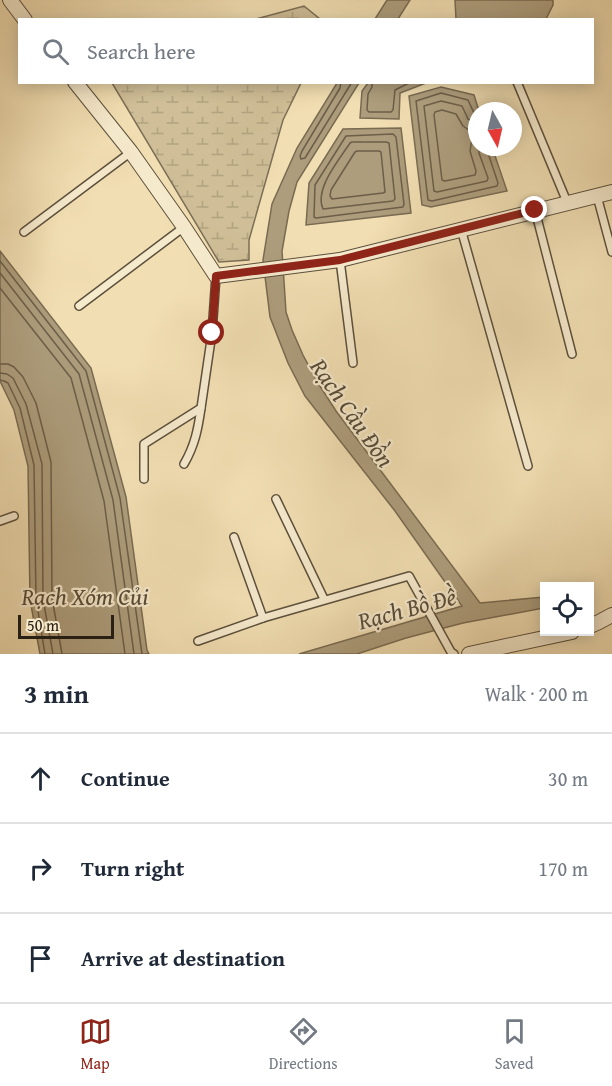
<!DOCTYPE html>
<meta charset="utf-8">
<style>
:root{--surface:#fff;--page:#f2f2f3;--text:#1f2937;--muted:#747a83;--line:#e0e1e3;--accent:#8f2418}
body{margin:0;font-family:"Gentium Book Plus",serif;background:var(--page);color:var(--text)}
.controls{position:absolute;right:18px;bottom:18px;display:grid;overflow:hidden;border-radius:0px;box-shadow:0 3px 15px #0003}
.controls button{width:54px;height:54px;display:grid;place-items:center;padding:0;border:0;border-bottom:2px solid var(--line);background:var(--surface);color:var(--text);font:30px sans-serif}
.compass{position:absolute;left:468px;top:102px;width:54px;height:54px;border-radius:50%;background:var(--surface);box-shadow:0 3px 15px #0003;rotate:172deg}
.scale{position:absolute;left:18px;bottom:15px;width:96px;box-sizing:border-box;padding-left:6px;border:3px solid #2a2014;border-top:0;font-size:16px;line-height:21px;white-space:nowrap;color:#2a2014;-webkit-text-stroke:4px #f6eacd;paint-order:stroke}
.stop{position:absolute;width:18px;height:18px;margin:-14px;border:4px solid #8f2418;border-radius:50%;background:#fff}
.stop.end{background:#8f2418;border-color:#fff;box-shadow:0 2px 6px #0008}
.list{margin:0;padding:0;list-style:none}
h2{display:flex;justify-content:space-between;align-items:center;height:78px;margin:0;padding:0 24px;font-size:26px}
h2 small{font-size:20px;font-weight:400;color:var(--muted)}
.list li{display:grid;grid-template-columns:39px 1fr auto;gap:18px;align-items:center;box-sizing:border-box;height:90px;padding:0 24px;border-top:2px solid var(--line)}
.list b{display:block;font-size:22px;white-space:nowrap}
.list em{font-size:20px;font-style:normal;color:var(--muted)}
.icon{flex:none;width:33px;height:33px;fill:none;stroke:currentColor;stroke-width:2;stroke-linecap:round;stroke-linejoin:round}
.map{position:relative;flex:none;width:612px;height:654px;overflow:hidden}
.search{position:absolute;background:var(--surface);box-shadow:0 3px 15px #0003;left:18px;right:18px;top:18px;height:66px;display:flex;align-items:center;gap:15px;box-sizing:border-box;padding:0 21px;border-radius:0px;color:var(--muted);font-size:22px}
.sheet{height:348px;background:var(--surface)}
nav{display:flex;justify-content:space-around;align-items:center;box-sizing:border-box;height:84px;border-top:2px solid var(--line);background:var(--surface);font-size:16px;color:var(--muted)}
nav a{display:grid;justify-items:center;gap:3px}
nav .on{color:var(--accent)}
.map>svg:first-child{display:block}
.wetland{fill:url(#wetland-marsh);stroke:#7c6f56;stroke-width:1.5}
.water{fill:#ad9d7c;stroke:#796b52;stroke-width:1.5}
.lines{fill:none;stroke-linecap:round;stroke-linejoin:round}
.shore{stroke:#6c5e48;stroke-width:1.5}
.lane-casing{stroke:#5c503c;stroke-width:10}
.street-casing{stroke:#5c503c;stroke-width:16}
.lane{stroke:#f6eacd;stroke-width:7}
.street{stroke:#f6eacd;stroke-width:14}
.route{stroke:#8f2418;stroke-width:8}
.labels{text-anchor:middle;stroke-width:4.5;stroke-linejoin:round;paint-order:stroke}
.water-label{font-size:24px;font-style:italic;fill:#584c38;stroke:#f6eacd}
</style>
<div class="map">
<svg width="612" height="654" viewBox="0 0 612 654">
<defs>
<pattern id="wetland-marsh" width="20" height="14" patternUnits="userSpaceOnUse" patternTransform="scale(1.5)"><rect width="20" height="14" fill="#cfbe97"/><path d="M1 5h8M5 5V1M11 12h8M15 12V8" fill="none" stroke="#b2a381"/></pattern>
</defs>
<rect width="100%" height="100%" fill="#f1deb2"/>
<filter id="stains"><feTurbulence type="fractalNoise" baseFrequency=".00333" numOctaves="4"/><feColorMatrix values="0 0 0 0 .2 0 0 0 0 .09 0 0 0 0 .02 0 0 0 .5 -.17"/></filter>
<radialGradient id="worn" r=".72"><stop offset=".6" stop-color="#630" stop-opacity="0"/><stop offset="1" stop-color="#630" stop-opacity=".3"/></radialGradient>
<g class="wetland">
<path d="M 304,6 L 320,19 L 256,19 Z"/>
<path d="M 112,83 L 301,83 L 283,120 L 249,240 L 249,260 L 219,262 Z"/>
</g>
<g class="water">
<path d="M 387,0 L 410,0 L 398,19 L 375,19 Z"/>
<path d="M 455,0 L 553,0 L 553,5 L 546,19 L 456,19 Z"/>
<path d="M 337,83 L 359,83 L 297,182 L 289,211 L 282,251 L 286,312 L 292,330 L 303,355 L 318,383 L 336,411 L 480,603 L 544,597 L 544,608 L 463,623 L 406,638 L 357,654 L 299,654 L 462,606 L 395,511 L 305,396 L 288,363 L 270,317 L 263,260 L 272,204 L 297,148 Z"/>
<path d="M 368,83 L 368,82 L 426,83 L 400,93 L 399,119 L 360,118 L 362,91 Z"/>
<path d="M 441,87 L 474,95 L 479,111 L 477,111 L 477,147 L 492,147 L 507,191 L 431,207 L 422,205 L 409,96 Z"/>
<path d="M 401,128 L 411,213 L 306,225 L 309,183 L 343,129 Z"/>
<path d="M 0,251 L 91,368 L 126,497 L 147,650 L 149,654 L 40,654 L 30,600 L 28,466 L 14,410 L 0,381 Z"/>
</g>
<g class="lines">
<g class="shore">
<path d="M 341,82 L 340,88 L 302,151 L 300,156 L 301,159 L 305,158 L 352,82"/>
<path d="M 372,82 L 372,87 L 368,94 L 367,110 L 369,112 L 391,112 L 393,110 L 395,90 L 411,82"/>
<path d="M 442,110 L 456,114 L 463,126 L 473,133 L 470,151 L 476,171 L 475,175 L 445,181 L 442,180 L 434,115 L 435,112 Z"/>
<path d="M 477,116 L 474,113 L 468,100 L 441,93 L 416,101 L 428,200 L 432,201 L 497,186 L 498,183 L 486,147"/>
<path d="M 477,124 L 468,119 L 462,106 L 441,101 L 424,106 L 434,191 L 437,192 L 487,181 L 488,178 L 479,153 L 479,147"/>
<path d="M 393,134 L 396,137 L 404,204 L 403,207 L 316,218 L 314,217 L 315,185 L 346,136 Z"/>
<path d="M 352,142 L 386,142 L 389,143 L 395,199 L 393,201 L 323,209 C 314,189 339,160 350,143 Z"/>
<path d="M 357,151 L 379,151 L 381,152 L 385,192 L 383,193 L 332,199 L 330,196 L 331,190 L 355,152 Z"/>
<path d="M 0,261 L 86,371 L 120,498 L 142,654"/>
<path d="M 0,273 L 79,374 L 113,500 L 134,654"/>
<path d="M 0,288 L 71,378 L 104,501 L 125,654"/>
<path d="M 0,364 L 8,364 L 14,367 L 23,377 L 36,403 L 51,462 L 52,598 L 62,654"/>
<path d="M 0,373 L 7,374 L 13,378 L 26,404 L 42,464 L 43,599 L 53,654"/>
<path d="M 0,380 L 4,381 L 8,383 L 20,408 L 34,465 L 36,599 L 45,654"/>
</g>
<defs>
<g id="lane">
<path d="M 517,82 L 567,202"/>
<path d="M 597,196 L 612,252"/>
<path d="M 535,210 L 572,354"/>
<path d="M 461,229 L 528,466"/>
<path d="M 24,232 L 131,152"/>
<path d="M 340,260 L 353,363"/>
<path d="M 79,306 L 184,227"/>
<path d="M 184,464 C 195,445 198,429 201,408"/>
<path d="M 144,479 L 144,444 L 201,408 L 212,333 L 216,276"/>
<path d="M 276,499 L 324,599"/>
<path d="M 0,521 L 14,516"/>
<path d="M 234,537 L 263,618"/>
<path d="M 198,641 L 263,618 L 409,576 L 451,652 L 454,654"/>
</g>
<g id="street">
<path d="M 10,0 L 25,20"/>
<path d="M 75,82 L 131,152 L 184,227 L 216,276 L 340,260 L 612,192"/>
<path d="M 590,626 L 599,622 L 612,615"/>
<path d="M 469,654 L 572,632"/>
</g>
</defs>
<use href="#lane" class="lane-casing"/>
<use href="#street" class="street-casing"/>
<use href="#lane" class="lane"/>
<use href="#street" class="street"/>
</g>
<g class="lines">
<path class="route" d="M 212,333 L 216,276 L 340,260 L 535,210"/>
</g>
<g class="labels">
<g class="water-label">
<text transform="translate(352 413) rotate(55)" y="8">Rạch Cầu Đồn</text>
<text x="85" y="605">Rạch Xóm Củi</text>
<text transform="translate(407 609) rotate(-15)" y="8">Rạch Bồ Đề</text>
</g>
</g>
<rect width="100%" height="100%" filter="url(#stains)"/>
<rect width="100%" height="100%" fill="url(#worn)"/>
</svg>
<div class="controls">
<button><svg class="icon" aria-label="locate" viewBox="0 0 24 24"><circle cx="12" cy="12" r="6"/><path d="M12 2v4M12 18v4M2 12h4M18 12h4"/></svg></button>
</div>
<svg class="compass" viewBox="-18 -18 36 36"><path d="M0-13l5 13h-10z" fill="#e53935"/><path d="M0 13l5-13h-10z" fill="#747a83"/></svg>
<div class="scale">50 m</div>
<div class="stop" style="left:212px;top:333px"></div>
<div class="stop end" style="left:535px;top:210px"></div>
<div class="search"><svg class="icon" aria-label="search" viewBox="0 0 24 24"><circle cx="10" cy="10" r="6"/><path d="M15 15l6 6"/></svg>Search here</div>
</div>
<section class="sheet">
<h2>3 min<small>Walk · 200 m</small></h2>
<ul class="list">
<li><svg class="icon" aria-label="ahead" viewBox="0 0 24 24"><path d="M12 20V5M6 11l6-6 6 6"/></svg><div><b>Continue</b></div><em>30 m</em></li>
<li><svg class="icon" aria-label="right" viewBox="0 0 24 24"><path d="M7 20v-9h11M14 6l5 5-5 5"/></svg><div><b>Turn right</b></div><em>170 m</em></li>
<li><svg class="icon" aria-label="arrive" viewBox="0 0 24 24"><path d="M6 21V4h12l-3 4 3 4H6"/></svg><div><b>Arrive at destination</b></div></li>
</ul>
</section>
<nav>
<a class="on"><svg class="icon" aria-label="map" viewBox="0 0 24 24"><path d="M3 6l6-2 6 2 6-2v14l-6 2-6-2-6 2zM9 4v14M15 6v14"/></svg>Map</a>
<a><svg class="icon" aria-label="directions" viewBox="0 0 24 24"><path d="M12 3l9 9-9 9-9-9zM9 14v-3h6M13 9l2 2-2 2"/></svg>Directions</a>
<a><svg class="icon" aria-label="saved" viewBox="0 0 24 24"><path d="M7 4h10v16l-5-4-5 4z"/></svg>Saved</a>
</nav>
